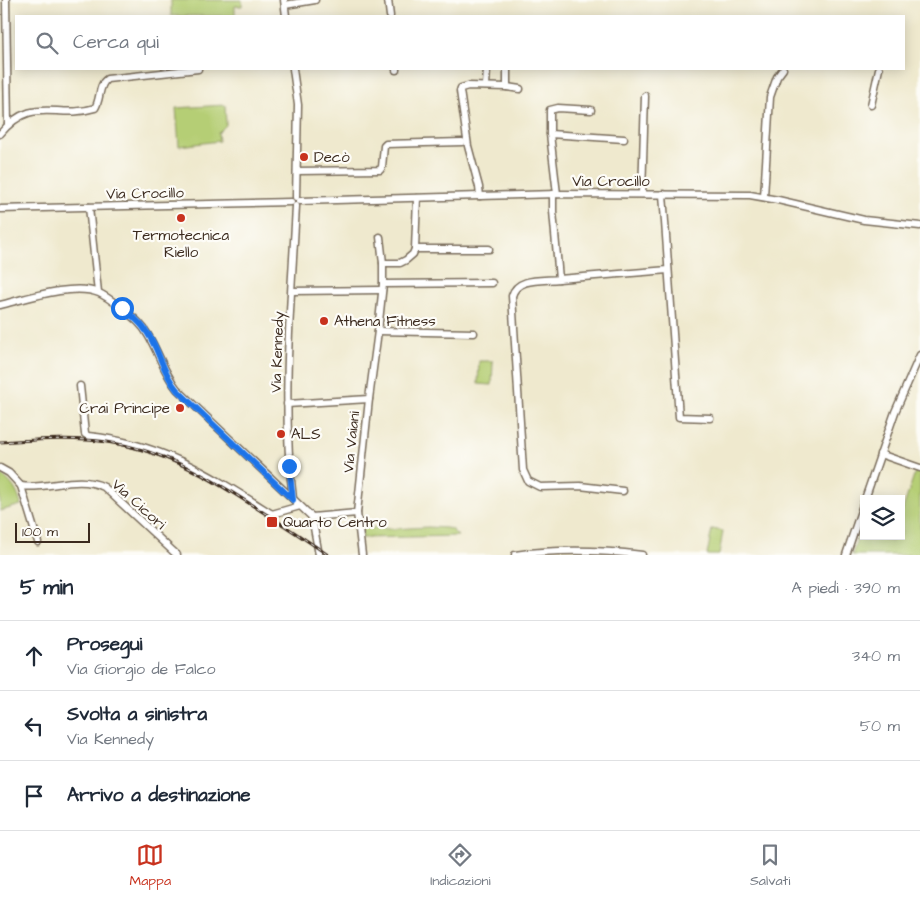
<!DOCTYPE html>
<html lang="it">
<meta charset="utf-8">
<style>
:root{--surface:#fff;--page:#f2f2f3;--text:#1f2937;--muted:#747a83;--line:#e0e1e3;--accent:#c8321e}
body{margin:0;font-family:"Architects Daughter",sans-serif;background:var(--page);color:var(--text)}
.controls{position:absolute;right:15px;bottom:15px;display:grid;overflow:hidden;border-radius:0px;box-shadow:0 2px 12px #0003}
.controls button{width:45px;height:45px;display:grid;place-items:center;padding:0;border:0;border-bottom:1px solid var(--line);background:var(--surface);color:var(--text);font:25px sans-serif}
.scale{position:absolute;left:15px;bottom:12px;width:75px;box-sizing:border-box;padding-left:5px;border:2px solid #3b2a1e;border-top:0;font-size:14px;line-height:18px;white-space:nowrap;color:#3b2a1e;-webkit-text-stroke:4px #fdfcf7;paint-order:stroke}
.stop{position:absolute;width:15px;height:15px;margin:-11px;border:4px solid #1a73e8;border-radius:50%;background:#fff}
.stop.end{background:#1a73e8;border-color:#fff;box-shadow:0 1px 5px #0008}
.list{margin:0;padding:0;list-style:none}
h2{display:flex;justify-content:space-between;align-items:center;height:65px;margin:0;padding:0 20px;font-size:21px}
h2 small{font-size:16px;font-weight:400;color:var(--muted)}
.list li{display:grid;grid-template-columns:32px 1fr auto;gap:15px;align-items:center;box-sizing:border-box;height:70px;padding:0 20px;border-top:1px solid var(--line)}
.list b{display:block;font-size:19px;white-space:nowrap}
.list p{margin:0;font-size:16px;white-space:nowrap;color:var(--muted)}
.list em{font-size:16px;font-style:normal;color:var(--muted)}
.icon{flex:none;width:28px;height:28px;fill:none;stroke:currentColor;stroke-width:2;stroke-linecap:round;stroke-linejoin:round}
.map{position:relative;flex:none;width:920px;height:555px;overflow:hidden}
.search{position:absolute;background:var(--surface);box-shadow:0 2px 12px #0003;left:15px;right:15px;top:15px;height:55px;display:flex;align-items:center;gap:12px;box-sizing:border-box;padding:0 18px;border-radius:0px;color:var(--muted);font-size:19px}
.sheet{height:275px;background:var(--surface)}
nav{display:flex;justify-content:space-around;align-items:center;box-sizing:border-box;height:70px;border-top:1px solid var(--line);background:var(--surface);font-size:14px;color:var(--muted)}
nav a{display:grid;justify-items:center;gap:2px}
nav .on{color:var(--accent)}
.map>svg:first-child{display:block}
.grass{fill:#b5ce74;stroke:#787c49}
.lines{fill:none;stroke-linecap:round;stroke-linejoin:round}
.street-casing{stroke:#7a6d5c;stroke-width:9}
.street{stroke:#fff;stroke-width:6}
.rail-casing{stroke:#3b2a1e;stroke-width:3}
.rail{stroke:#fdfcf7;stroke-width:1;stroke-dasharray:4;stroke-linecap:butt}
.route{stroke:#1a73e8;stroke-width:6}
.poi-dot{fill:#c8321e;stroke:#fdfcf7;stroke-width:2}
.labels{text-anchor:middle;stroke-width:4.5;stroke-linejoin:round;paint-order:stroke}
.poi-label{font-size:15px;fill:#3b2a1e;stroke:#fdfcf7;text-anchor:start}
.street-label{font-size:15px;fill:#3b2a1e;stroke:#fdfcf7}
</style>
<div class="map">
<svg width="920" height="555" viewBox="0 0 920 555">
<rect width="100%" height="100%" fill="#fdfcf7"/>
<filter id="ink" filterUnits="userSpaceOnUse"><feTurbulence type="fractalNoise" baseFrequency=".02" numOctaves="2"/><feDisplacementMap in="SourceGraphic" scale="10" xChannelSelector="R" yChannelSelector="G"/><feConvolveMatrix kernelMatrix="1 2 1 2 8 2 1 2 1" color-interpolation-filters="sRGB"/></filter>
<filter id="wash" filterUnits="userSpaceOnUse"><feTurbulence type="fractalNoise" baseFrequency=".0096" numOctaves="4" result="noise"/><feDisplacementMap in="SourceGraphic" scale="20" xChannelSelector="R" yChannelSelector="G"/><feGaussianBlur stdDeviation="1.12" result="paint"/><feColorMatrix in="noise" values="0 0 0 0 0 0 0 0 0 0 0 0 0 0 0 0 0 1.4 0 .05"/><feComposite in="paint" operator="in"/></filter>
<g filter="url(#wash)">
<rect width="100%" height="100%" fill="#efe9ce"/>
<g class="grass">
<path d="M 171,0 L 242,0 L 242,6 L 235,6 L 235,16 L 171,16 Z"/>
<path d="M 225,105 L 226,125 L 218,133 L 219,141 L 179,146 L 176,108 Z"/>
<path d="M 479,361 L 493,361 L 492,385 L 478,384 Z"/>
<path d="M 916,469 L 920,471 L 920,555 L 852,555 L 860,530 L 864,531 L 864,536 L 877,536 L 891,542 L 893,536 L 901,536 L 901,515 Z"/>
<path d="M 0,474 C 12,482 18,492 21,505 L 0,511 Z"/>
<path d="M 362,527 L 392,529 L 428,527 L 446,528 L 451,529 L 458,536 L 362,538 Z"/>
<path d="M 712,529 L 723,531 L 719,555 L 707,555 Z"/>
</g>
</g>
<g filter="url(#ink)">
<g class="lines">
<defs>
<g id="street">
<path d="M 6,0 L 8,125"/>
<path d="M 284,0 L 286,16"/>
<path d="M 388,0 L 390,16"/>
<path d="M 285,5 L 315,0"/>
<path d="M 293,69 L 298,105 L 296,197"/>
<path d="M 396,69 L 396,70"/>
<path d="M 486,86 L 487,69"/>
<path d="M 507,87 L 520,89"/>
<path d="M 871,105 L 879,69"/>
<path d="M 0,134 C 33,94 56,120 95,108 C 101,99 98,85 107,79 L 198,69"/>
<path d="M 550,134 L 624,139"/>
<path d="M 297,171 L 380,170 L 382,167 L 384,146 L 386,144 L 462,142"/>
<path d="M 553,194 L 553,211 L 559,279 C 543,281 517,277 512,296 L 523,470 L 528,481 L 540,487 L 580,486 L 623,491"/>
<path d="M 557,194 L 550,134 L 550,110 L 558,108 L 591,110"/>
<path d="M 642,194 L 645,96"/>
<path d="M 663,194 L 679,417 L 710,418"/>
<path d="M 480,196 L 479,187 L 468,146 L 460,91 L 461,88 L 468,86 L 507,87 L 507,69"/>
<path d="M 764,197 L 770,97 L 777,77 L 783,69"/>
<path d="M 300,201 L 557,194 L 750,195 L 778,200 L 864,220 L 920,226"/>
<path d="M 89,207 L 98,292"/>
<path d="M 0,209 L 291,202"/>
<path d="M 380,237 L 383,263 L 400,263 L 406,260 L 413,254 L 415,249 L 417,198"/>
<path d="M 415,249 L 489,249"/>
<path d="M 559,279 L 668,270"/>
<path d="M 383,284 L 492,283"/>
<path d="M 292,291 L 382,290"/>
<path d="M 0,305 C 25,299 74,282 99,293 C 108,297 116,304 124,310 C 134,318 143,325 148,335 C 159,353 164,373 177,389 L 312,517 L 319,555"/>
<path d="M 378,331 L 474,333"/>
<path d="M 80,386 L 85,434 L 88,436 C 164,444 210,475 272,514 L 300,506"/>
<path d="M 287,404 L 369,399"/>
<path d="M 880,454 L 920,468"/>
<path d="M 0,468 L 9,473 L 21,486 L 38,542"/>
<path d="M 21,486 C 49,490 77,474 104,487 L 177,555"/>
<path d="M 293,499 C 281,402 291,304 296,206"/>
<path d="M 865,499 L 895,412 L 920,355"/>
<path d="M 312,517 L 357,513"/>
<path d="M 362,555 L 357,513 L 369,399 L 378,331 L 383,284 L 383,263"/>
<path d="M 515,555 C 556,549 600,550 642,555"/>
<path d="M 846,555 L 864,502"/>
</g>
</defs>
<use href="#street" class="street-casing"/>
<use href="#street" class="street"/>
<defs>
<path id="rail" d="M 0,442 C 35,440 71,437 107,442 C 164,450 211,478 258,509 C 282,524 305,539 328,555"/>
</defs>
<use href="#rail" class="rail-casing"/>
<use href="#rail" class="rail"/>
</g>
</g>
<g class="lines" filter="url(#ink)">
<path class="route" d="M 122,308 C 129,314 137,319 143,327 C 159,345 161,371 177,390 L 293,500 L 289,466"/>
</g>
<g class="poi-dot">
<circle cx="304" cy="157" r="5"/>
<circle cx="181" cy="218" r="5"/>
<circle cx="324" cy="321" r="5"/>
<circle cx="180" cy="408" r="5"/>
<circle cx="281" cy="434" r="5"/>
<rect x="266" y="516" width="12" height="12" rx="2.5"/>
</g>
<g class="labels">
<g class="poi-label">
<text x="314" y="162">Decò</text>
<text x="181" y="240" text-anchor="middle">Termotecnica<tspan x="181" dy="17">Riello</tspan></text>
<text x="334" y="326">Athena Fitness</text>
<text x="170" y="413" text-anchor="end">Crai Principe</text>
<text x="291" y="439">ALS</text>
<text x="283" y="527">Quarto Centro</text>
</g>
<g class="street-label">
<text x="611" y="186">Via Crocillo</text>
<text transform="translate(145 193) rotate(-1)" y="5">Via Crocillo</text>
<text transform="translate(277 352) rotate(-88)" y="5">Via Kennedy</text>
<text transform="translate(351 442) rotate(-84)" y="5">Via Vaiani</text>
<text transform="translate(139 504) rotate(42)" y="5">Via Cicori</text>
</g>
</g>
</svg>
<div class="controls">
<button><svg class="icon" aria-label="layers" viewBox="0 0 24 24"><path d="M12 4l9 5-9 5-9-5zM3 14l9 5 9-5"/></svg></button>
</div>
<div class="scale">100 m</div>
<div class="stop" style="left:122px;top:308px"></div>
<div class="stop end" style="left:289px;top:466px"></div>
<div class="search"><svg class="icon" aria-label="search" viewBox="0 0 24 24"><circle cx="10" cy="10" r="6"/><path d="M15 15l6 6"/></svg>Cerca qui</div>
</div>
<section class="sheet">
<h2>5 min<small>A piedi · 390 m</small></h2>
<ul class="list">
<li><svg class="icon" aria-label="ahead" viewBox="0 0 24 24"><path d="M12 20V5M6 11l6-6 6 6"/></svg><div><b>Prosegui</b><p>Via Giorgio de Falco</p></div><em>340 m</em></li>
<li><svg class="icon" aria-label="left" viewBox="0 0 24 24"><path d="M17 20v-9H6M10 6l-5 5 5 5"/></svg><div><b>Svolta a sinistra</b><p>Via Kennedy</p></div><em>50 m</em></li>
<li><svg class="icon" aria-label="arrive" viewBox="0 0 24 24"><path d="M6 21V4h12l-3 4 3 4H6"/></svg><div><b>Arrivo a destinazione</b></div></li>
</ul>
</section>
<nav>
<a class="on"><svg class="icon" aria-label="map" viewBox="0 0 24 24"><path d="M3 6l6-2 6 2 6-2v14l-6 2-6-2-6 2zM9 4v14M15 6v14"/></svg>Mappa</a>
<a><svg class="icon" aria-label="directions" viewBox="0 0 24 24"><path d="M12 3l9 9-9 9-9-9zM9 14v-3h6M13 9l2 2-2 2"/></svg>Indicazioni</a>
<a><svg class="icon" aria-label="saved" viewBox="0 0 24 24"><path d="M7 4h10v16l-5-4-5 4z"/></svg>Salvati</a>
</nav>
